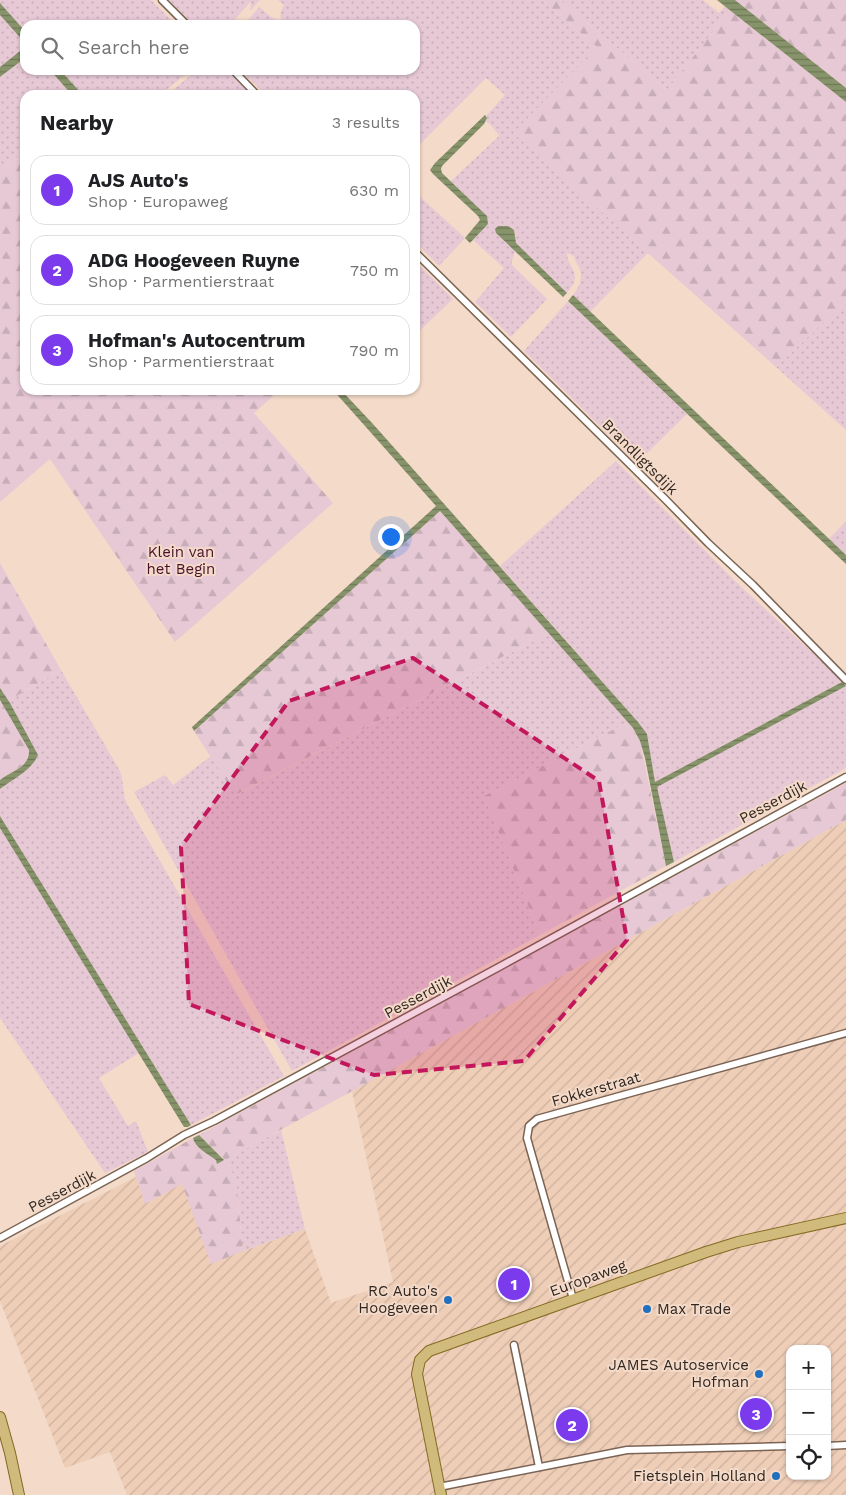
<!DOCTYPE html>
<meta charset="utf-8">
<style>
:root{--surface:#fff;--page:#f6f6f6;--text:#202124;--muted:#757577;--line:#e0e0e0;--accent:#7c3aed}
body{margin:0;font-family:"Work Sans",sans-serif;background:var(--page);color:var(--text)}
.controls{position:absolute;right:15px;bottom:15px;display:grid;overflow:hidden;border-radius:10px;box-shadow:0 1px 4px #0004}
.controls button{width:45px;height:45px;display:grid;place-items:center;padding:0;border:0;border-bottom:1px solid var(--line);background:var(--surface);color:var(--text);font:25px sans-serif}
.you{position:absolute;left:390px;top:536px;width:18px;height:18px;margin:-12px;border:4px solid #fff;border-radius:50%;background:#1a73e8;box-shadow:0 0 0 8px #1a73e833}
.badge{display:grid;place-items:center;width:32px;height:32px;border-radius:50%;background:var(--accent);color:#fff;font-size:16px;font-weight:700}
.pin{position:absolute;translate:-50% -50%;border:2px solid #fff;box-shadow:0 1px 5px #0006}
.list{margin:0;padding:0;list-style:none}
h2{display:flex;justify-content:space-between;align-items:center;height:65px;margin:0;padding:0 20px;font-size:21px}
h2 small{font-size:16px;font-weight:400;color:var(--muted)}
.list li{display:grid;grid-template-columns:32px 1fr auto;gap:15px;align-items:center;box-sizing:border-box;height:70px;margin:0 10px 10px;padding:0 10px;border:1px solid var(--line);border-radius:15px}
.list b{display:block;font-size:19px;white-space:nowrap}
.list p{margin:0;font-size:16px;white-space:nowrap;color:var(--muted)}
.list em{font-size:16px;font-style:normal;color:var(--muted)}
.icon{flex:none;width:28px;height:28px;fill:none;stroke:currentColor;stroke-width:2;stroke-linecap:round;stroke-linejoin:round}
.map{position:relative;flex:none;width:846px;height:1495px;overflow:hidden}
.search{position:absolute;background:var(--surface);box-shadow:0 1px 4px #0004;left:20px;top:20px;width:400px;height:55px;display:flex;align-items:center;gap:12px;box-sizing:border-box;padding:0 18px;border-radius:15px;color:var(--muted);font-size:19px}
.panel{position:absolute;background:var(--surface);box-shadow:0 1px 4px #0004;left:20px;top:90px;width:400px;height:305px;border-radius:15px}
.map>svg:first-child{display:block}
.industrial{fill:url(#industrial-furrows);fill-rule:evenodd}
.grass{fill:url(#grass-dots)}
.forest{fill:url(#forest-firs)}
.water{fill:url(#water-rules)}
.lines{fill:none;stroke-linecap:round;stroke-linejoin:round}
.street-casing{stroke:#7b6454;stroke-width:9}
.primary-casing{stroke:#846923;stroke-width:12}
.street{stroke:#fff;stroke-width:6}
.primary{stroke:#d0bb7c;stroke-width:10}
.marked{fill:#c2185b;fill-opacity:0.2;stroke:#c2185b;stroke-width:4;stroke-dasharray:10 6;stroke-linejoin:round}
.poi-dot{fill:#2070bf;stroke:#f4dac8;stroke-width:2}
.labels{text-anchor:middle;stroke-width:4;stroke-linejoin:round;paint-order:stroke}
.street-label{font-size:15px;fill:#312721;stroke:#f4dac8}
.park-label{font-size:15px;fill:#47112f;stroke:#f4dac8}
.poi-label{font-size:15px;fill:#312721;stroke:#f4dac8;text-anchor:end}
</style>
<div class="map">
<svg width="846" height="1495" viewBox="0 0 846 1495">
<defs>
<pattern id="industrial-furrows" width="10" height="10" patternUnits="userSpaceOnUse" patternTransform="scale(1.25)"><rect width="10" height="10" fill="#efceb8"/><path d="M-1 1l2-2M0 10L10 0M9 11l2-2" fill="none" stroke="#cdb19e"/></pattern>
<pattern id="grass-dots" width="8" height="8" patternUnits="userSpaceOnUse" patternTransform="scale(1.25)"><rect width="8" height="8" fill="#e7c9d6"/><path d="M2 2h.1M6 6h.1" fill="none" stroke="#c7adb7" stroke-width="1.8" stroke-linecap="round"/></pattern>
<pattern id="forest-firs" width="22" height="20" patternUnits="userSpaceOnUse" patternTransform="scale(1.25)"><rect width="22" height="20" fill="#e7c9d6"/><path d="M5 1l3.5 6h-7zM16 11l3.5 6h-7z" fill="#c7adb7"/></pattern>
<pattern id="water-rules" width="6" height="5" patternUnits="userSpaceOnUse" patternTransform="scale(1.25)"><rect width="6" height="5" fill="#87936a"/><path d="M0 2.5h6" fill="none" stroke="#6f7857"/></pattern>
</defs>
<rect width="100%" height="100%" fill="#f4dac8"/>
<path class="industrial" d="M 846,820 L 846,1495 L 127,1495 L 110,1452 L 65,1468 L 0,1301 L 0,1246 L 136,1177 L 145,1203 L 224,1160 L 243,1251 L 305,1229 L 331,1303 L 393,1282 L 352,1091 ZM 790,1349 L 827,1349 L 827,1476 L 790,1476 Z"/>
<g class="grass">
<path d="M 0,0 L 151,0 L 176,25 L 25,25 L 25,31 L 0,3 Z"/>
<path d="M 169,0 L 260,0 L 250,11 L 251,1 L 230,25 L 194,25 Z"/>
<path d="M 278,0 L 542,0 L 597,47 L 514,133 L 648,253 L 590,312 L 573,295 C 579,288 584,276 579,267 C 577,263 575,261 574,256 L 567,253 C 567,269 585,272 567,293 L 516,243 L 515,233 L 496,233 L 515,251 L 512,261 L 512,265 L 547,299 L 511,337 L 475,302 L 504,268 L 473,240 L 488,224 L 487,216 L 451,181 L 499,136 L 499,135 L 489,123 L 486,122 L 487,118 L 486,116 L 505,95 L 486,78 L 415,149 L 415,95 L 266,95 L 240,70 L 415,70 L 415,25 L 283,25 C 279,19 280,11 284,5 Z"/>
<path d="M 560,0 L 703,0 L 719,13 L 725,6 L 730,10 L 667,90 Z"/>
<path d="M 259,7 L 274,19 L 277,20 L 273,25 L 244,25 Z"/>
<path d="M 0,15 L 20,37 L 25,34 L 25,47 L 0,67 Z"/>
<path d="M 25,58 L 25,70 L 50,70 L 72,95 L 25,95 L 25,151 L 0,172 L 0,77 Z"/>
<path d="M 60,70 L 191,70 L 160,95 L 83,95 Z"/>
<path d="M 197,70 L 228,70 L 251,95 L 167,95 Z"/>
<path d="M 415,192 L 465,238 L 439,266 L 415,242 Z"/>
<path d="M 415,261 L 453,299 L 415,335 Z"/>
<path d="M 568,301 L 687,414 L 637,463 L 524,351 Z"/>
<path d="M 846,301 L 846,430 L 776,367 Z"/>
<path d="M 616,461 L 736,582 L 846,684 L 846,768 L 674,862 L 656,787 L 846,686 L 842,682 L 655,782 L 647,734 L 638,722 L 500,566 Z"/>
<path d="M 846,521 L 846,555 L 829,539 Z"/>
<path d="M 549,633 L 628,722 L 484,796 L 540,935 L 292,1071 L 134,792 L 165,775 L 173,785 L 211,756 L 236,795 Z"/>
<path d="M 61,670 L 120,771 C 124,781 122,791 126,802 L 284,1076 L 191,1125 L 0,816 L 0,789 L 36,759 L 8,701 Z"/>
<path d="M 0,828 L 139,1053 L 99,1078 L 128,1126 L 136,1121 L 148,1152 L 105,1173 L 0,1018 Z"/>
<path d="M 281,1130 L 305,1229 L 243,1251 L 236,1179 L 224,1160 Z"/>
</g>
<g class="forest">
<path d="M 542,0 L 560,0 L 667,90 L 730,10 L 846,102 L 846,301 L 776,367 L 513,133 L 597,47 Z"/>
<path d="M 735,0 L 846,0 L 846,88 Z"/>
<path d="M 25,151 L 25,390 L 280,390 L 254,413 L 333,503 L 175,642 L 50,459 L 0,502 L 0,172 Z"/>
<path d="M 440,511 L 549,633 L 235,795 L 194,731 Z"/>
<path d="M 0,563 L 61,670 L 8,701 L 0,688 Z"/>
<path d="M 0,700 L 29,750 C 30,768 11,771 0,780 Z"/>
<path d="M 628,722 L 633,728 L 640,741 L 666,866 L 540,935 L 484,796 Z"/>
<path d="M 846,783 L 846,820 L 345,1095 L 225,1160 L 236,1179 L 243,1251 L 211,1264 L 182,1184 L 145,1204 L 134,1171 L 193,1138 C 195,1148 208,1154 216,1160 L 218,1163 L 224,1159 L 199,1135 Z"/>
</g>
<g class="water">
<path d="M 717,0 L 735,0 L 846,88 L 846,102 Z"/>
<path d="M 0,3 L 25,31 L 25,43 L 0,15 Z"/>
<path d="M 25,47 L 25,58 L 0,77 L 0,67 Z"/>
<path d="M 50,70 L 60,70 L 83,95 L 72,95 Z"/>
<path d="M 485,115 L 487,118 L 484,124 L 442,166 L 441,169 L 442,173 L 487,216 L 488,224 L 470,243 L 465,238 L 480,220 L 478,216 L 433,174 L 430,170 L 435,163 Z"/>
<path d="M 498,226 L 508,226 L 514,230 L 516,243 L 567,293 L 563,297 L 496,233 L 495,229 Z"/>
<path d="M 573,295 L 846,555 L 846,564 L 568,301 Z"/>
<path d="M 333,390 L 341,390 L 373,424 L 638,722 L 647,734 L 655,782 L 842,682 L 846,686 L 657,787 L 674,862 L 666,866 L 645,758 L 640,741 L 633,728 L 440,511 L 194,731 L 192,727 L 436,506 Z"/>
<path d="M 0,688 L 10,703 L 38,755 C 31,771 14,778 0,789 L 0,780 C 11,771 30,768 29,750 L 0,700 Z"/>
<path d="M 0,816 L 191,1125 L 188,1127 L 184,1127 L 0,828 Z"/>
<path d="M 199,1135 L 224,1160 L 217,1164 L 216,1160 C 208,1154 195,1148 193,1138 Z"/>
</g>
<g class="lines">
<defs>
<g id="street">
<path d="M 162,0 L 187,25"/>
<path d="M 233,70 L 257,95"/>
<path d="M 415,252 L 665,499 L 708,543 L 753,585 L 846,680"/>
<path d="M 0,1238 L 147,1158 L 184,1135 L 214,1121 L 499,967 L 846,777"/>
<path d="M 573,1299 L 527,1138 L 529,1126 L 537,1119 L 846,1033"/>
<path d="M 514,1345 L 539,1467"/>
<path d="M 827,1446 L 846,1445"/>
<path d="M 439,1487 L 627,1450 L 790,1446"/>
</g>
<g id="primary">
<path d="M 0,1417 L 10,1453 L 19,1495"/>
<path d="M 441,1495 L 417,1374 L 420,1360 L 429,1351 L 706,1252 L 738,1242 L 846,1218"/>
</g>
</defs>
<use href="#street" class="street-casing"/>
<use href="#primary" class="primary-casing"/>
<use href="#street" class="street"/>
<use href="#primary" class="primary"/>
</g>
<path class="marked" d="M 413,658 L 599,781 L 627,940 L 524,1061 L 374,1075 L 189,1004 L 181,847 L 289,701 Z"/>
<g class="poi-dot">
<circle cx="448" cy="1300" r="5"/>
<circle cx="647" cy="1309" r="5"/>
<circle cx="759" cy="1374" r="5"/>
<circle cx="776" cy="1476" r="5"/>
</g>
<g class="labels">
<g class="street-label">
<text transform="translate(640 457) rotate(45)" y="5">Brandligtsdijk</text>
<text transform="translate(773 802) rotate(-28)" y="5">Pesserdijk</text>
<text transform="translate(418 997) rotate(-28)" y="5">Pesserdijk</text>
<text transform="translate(596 1089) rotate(-16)" y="5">Fokkerstraat</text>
<text transform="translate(62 1191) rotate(-28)" y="5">Pesserdijk</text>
<text transform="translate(588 1278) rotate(-20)" y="5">Europaweg</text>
</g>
<g class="park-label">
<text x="181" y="557">Klein van<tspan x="181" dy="17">het Begin</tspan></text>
</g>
<g class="poi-label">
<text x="438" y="1296">RC Auto's<tspan x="438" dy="17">Hoogeveen</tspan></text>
<text x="657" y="1314" text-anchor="start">Max Trade</text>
<text x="749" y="1370">JAMES Autoservice<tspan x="749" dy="17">Hofman</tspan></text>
<text x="766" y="1481">Fietsplein Holland</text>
</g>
</g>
</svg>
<div class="controls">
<button>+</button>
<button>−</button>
<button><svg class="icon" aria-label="locate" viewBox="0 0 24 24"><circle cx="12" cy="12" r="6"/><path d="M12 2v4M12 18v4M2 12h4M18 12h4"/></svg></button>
</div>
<div class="you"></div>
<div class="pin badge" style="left:514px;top:1284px">1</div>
<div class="pin badge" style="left:572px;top:1425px">2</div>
<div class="pin badge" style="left:756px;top:1414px">3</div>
<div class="search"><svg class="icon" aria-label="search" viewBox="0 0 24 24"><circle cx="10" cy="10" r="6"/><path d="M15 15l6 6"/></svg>Search here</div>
<section class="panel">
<h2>Nearby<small>3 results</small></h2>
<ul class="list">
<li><span class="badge">1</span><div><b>AJS Auto's</b><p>Shop · Europaweg</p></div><em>630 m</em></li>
<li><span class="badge">2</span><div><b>ADG Hoogeveen Ruyne</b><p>Shop · Parmentierstraat</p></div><em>750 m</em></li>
<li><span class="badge">3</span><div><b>Hofman's Autocentrum</b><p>Shop · Parmentierstraat</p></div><em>790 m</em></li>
</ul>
</section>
</div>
